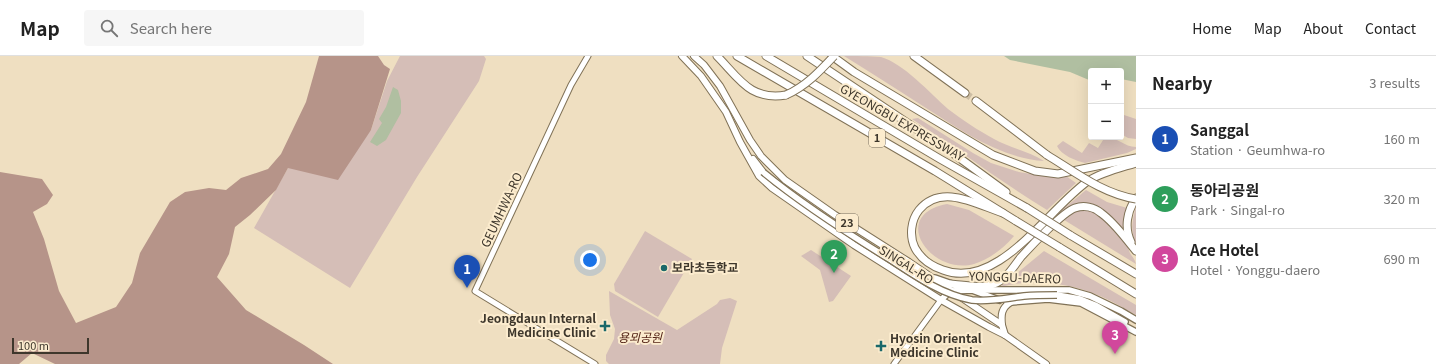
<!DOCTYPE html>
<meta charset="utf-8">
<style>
:root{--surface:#fff;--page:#f6f6f6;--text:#222;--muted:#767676;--line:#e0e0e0;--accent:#7c3aed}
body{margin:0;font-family:Georgia,"Noto Sans KR",serif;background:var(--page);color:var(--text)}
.controls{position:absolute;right:12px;top:12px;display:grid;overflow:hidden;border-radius:4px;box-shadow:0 4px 16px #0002}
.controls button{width:36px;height:36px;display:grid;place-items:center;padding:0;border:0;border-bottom:1px solid var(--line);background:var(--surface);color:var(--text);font:20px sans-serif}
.scale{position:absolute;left:12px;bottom:10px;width:77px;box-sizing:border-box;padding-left:4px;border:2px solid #3e372c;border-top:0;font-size:11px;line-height:14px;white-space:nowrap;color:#3e372c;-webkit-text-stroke:3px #fcecce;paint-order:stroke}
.you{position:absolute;left:590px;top:204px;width:14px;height:14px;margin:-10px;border:3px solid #fff;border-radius:50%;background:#1a73e8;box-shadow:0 0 0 6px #1a73e833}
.badge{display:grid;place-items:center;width:26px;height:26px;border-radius:50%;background:var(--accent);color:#fff;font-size:13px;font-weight:700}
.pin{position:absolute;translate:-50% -33px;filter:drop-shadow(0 1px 2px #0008)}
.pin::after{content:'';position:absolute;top:21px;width:14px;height:12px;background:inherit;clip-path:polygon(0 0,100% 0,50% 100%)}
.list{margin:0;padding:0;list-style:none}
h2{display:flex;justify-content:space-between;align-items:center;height:52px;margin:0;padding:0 16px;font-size:17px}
h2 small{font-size:13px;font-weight:400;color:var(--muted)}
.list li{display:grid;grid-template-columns:26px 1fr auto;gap:12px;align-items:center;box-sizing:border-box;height:60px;padding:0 16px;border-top:1px solid var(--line)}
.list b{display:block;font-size:15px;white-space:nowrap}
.list p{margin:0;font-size:13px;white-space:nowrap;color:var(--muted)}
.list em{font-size:13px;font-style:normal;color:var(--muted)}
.icon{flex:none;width:22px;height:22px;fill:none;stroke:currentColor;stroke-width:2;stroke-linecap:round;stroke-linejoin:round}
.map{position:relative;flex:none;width:1136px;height:308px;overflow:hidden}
header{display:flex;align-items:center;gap:24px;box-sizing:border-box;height:56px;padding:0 20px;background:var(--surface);border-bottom:1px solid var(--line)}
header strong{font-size:19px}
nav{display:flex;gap:22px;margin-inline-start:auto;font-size:14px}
.search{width:280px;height:36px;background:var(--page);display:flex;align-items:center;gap:10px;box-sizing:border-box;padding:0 14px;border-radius:4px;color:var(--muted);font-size:15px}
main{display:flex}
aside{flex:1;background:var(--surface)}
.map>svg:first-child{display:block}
.green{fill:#d5beb7}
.forest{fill:#b69489}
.water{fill:#b0bfa1}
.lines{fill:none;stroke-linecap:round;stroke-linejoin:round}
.motorway-tunnel{stroke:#ccbda3;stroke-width:7;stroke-dasharray:7 3.5;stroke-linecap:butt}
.tertiary-casing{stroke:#807257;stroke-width:7}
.secondary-casing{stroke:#807257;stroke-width:8}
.primary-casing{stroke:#807257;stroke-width:8}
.motorway-casing{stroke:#807257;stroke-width:9}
.tertiary{stroke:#fff;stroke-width:5}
.secondary{stroke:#fff;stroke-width:5.5}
.primary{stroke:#fff;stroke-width:6}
.motorway{stroke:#fff;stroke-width:7}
.secondary-bridge-casing{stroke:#807257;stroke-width:8;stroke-linecap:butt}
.motorway-bridge-casing{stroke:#807257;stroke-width:9;stroke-linecap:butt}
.secondary-bridge{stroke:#fff;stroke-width:5.5}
.motorway-bridge{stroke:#fff;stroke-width:7}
.poi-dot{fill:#1a686a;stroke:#fcecce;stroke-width:1.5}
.labels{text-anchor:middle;stroke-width:4;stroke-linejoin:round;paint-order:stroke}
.shield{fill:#fcecce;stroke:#776d5d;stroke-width:1}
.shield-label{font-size:11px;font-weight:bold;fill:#3e372c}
.street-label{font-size:12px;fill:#3e372c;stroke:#fcecce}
.poi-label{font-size:12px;font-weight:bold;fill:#3e372c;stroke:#fcecce;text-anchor:start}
.park-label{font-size:12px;font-style:italic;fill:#522215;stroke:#fcecce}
</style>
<header>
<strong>Map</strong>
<div class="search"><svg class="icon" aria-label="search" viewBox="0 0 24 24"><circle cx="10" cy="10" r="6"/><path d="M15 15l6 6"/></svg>Search here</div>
<nav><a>Home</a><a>Map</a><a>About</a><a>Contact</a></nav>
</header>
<main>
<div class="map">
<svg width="1136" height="308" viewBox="0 0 1136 308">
<rect width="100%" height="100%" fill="#efdfc1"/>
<g class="green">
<path d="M 400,0 L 484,0 L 486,3 L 479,25 L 417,121 L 350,232 L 254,172 L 288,112 L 371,74 L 387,25 Z"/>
<path d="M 844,0 C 855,0 870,0 881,1 C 903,7 930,37 948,53 C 961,63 979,75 994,83 C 1010,92 1029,95 1044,105 C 1000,102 962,75 926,52 C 899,35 872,17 844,0 Z"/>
<path d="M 1121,58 L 1136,63 L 1136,83 L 1128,82 L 1121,78 Z"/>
<path d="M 918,62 L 973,97 L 991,107 L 1019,116 L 1050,121 L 1066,120 L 1076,127 L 1047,154 C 1001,126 958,93 912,63 Z"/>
<path d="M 1105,81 C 1118,81 1124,91 1136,91 L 1136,93 L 1127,97 L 1085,107 C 1076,105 1061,99 1057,90 L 1063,85 L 1082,97 L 1089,87 L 1098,92 Z"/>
<path d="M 1086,134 L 1107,146 L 1127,152 C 1123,167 1123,182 1130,197 C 1132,201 1135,203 1136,208 L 1056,159 Z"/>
<path d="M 947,148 L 969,154 L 1014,180 C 1004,192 990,203 974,208 C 931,220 888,159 947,148 Z"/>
<path d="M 1136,151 L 1136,188 C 1130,175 1132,165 1136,151 Z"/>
<path d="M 645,175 L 692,203 L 658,261 L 615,235 L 614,228 Z"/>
<path d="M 811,194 L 851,220 L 833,245 L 829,246 L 820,214 L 801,200 Z"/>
<path d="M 1044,195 L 1136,249 L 1136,259 C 1123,252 1109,243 1095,238 C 1065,226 1030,223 1000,231 Z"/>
<path d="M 609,235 L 677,274 L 717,248 L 720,244 L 730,242 L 737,245 L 722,292 L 720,308 L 609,308 L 606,305 L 606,299 L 614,283 L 615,273 L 610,259 Z"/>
</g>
<path class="forest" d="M 319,0 L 378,0 L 384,9 L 390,13 L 371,74 L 338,124 L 288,112 L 276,134 L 250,159 L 235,171 L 229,198 L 217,221 L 246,254 L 304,289 L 333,308 L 55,308 L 32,297 L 19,308 L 0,308 L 0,116 L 42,123 L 53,139 L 47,148 L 33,156 L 44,183 L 59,235 L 76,267 L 116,251 L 132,227 L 140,197 L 170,146 L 185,136 L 209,132 L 226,134 L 241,122 L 268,113 L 281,98 L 306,46 Z"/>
<g class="water">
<path d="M 1004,0 L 1136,0 L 1136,26 L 1121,23 L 1121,15 L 1091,15 L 1091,23 L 1089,24 L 1070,16 L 1010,4 Z"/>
<path d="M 393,31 L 398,34 L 401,45 L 401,57 L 386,84 L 377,90 L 370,86 L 382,67 L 379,63 L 386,51 Z"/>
</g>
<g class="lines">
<path class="motorway-tunnel" d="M 965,37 L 976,45"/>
<defs>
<g id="tertiary">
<path d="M 588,0 L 571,29 L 475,235 L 595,308"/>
<path d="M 894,308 L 941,244"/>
</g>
<g id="secondary">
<path d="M 935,222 L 955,229"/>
<path d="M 979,234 L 1069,234 L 1090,240 L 1121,255 L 1136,264"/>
<path d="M 1057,239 L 1080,243 L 1095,249 L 1125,266"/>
<path d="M 941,244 L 950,235 L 972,234 L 999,244"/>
<path d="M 1007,246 L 1011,246 L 1048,243 L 1081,247 L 1136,276"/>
</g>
<g id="primary">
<path d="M 682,0 L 701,20 L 726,56 L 740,86 L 759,120 L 772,132 L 854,189 L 941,244 L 989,271 L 1005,279 L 1046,308"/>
<path d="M 694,0 L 704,9 L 720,30 L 750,84 L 761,100 L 785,124 L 835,159 L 909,206 L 1002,269 L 1005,279"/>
<path d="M 753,103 L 763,116"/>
<path d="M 1002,269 C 1001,259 1001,252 1011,246"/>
</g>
<g id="motorway">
<path d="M 717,0 C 739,22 750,45 786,39"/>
<path d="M 737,0 L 935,115 L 1016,165"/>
<path d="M 766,0 L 940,103 L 1027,152"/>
<path d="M 807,0 L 954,98 L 1006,136"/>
<path d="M 832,0 L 854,16 L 993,99 L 1035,115 L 1058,118 L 1136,102"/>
<path d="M 914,0 L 965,37"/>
<path d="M 976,45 L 1047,99"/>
<path d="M 1003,157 C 976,148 941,127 919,154 C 911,164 909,180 915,192 C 921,203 931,210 943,214 C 998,235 1048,153 1088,125 C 1102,116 1120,112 1136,107"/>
<path d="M 1070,179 L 1136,218"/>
<path d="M 1131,186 C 1124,172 1127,155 1136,142"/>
<path d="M 1059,191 L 1136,238"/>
<path d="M 951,228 C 964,229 981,233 994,228 C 1007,223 1013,211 1021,201 C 1031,190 1063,156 1075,152 C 1084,149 1094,151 1101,157 C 1115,167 1125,182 1136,195"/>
</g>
</defs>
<use href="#tertiary" class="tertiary-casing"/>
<use href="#secondary" class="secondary-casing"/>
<use href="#primary" class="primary-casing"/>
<use href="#motorway" class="motorway-casing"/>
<use href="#tertiary" class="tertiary"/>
<use href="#secondary" class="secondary"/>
<use href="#primary" class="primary"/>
<use href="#motorway" class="motorway"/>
<defs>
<path id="secondary-bridge" d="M 763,116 C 803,149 847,177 891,204 C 915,220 943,239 972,244 C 989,246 1007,242 1024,240 C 1035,239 1046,239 1057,239"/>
<g id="motorway-bridge">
<path d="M 786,39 C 806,30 819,16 834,0"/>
<path d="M 1047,99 C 1075,116 1103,138 1136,143"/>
<path d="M 1027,152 L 1070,179"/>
<path d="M 1016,165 L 1059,191"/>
</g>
</defs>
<use href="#secondary-bridge" class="secondary-bridge-casing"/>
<use href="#motorway-bridge" class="motorway-bridge-casing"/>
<use href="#secondary-bridge" class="secondary-bridge"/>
<use href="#motorway-bridge" class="motorway-bridge"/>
</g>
<g class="poi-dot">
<circle cx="664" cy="212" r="4"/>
<path d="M603 264h4v4h4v4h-4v4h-4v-4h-4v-4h4z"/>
<path d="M879 284h4v4h4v4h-4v4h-4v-4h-4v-4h4z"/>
</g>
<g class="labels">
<g class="shield">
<rect x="869" y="73" width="16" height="18" rx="3"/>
<rect x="836" y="158" width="22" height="18" rx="3"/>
</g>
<g class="shield-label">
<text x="877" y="86">1</text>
<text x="847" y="171">23</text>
</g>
<g class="street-label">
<text transform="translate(902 67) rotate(30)" y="4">GYEONGBU EXPRESSWAY</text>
<text transform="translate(502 154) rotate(-65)" y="4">GEUMHWA-RO</text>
<text transform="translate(906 209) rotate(32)" y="4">SINGAL-RO</text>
<text transform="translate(1015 222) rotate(2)" y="4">YONGGU-DAERO</text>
</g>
<g class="poi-label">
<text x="672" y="216">보라초등학교</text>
<text x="596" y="267" text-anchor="end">Jeongdaun Internal<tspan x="596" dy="14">Medicine Clinic</tspan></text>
<text x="890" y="287">Hyosin Oriental<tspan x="890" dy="14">Medicine Clinic</tspan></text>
</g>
<g class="park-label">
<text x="640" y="286">용뫼공원</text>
</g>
</g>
</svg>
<div class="controls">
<button>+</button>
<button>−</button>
</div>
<div class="scale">100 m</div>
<div class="you"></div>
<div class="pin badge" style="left:467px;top:232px;background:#1a4fb4">1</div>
<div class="pin badge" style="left:834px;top:217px;background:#2e9e5b">2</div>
<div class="pin badge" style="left:1115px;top:298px;background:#d1479c">3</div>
</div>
<aside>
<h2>Nearby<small>3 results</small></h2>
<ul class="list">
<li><span class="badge" style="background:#1a4fb4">1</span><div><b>Sanggal</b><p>Station · Geumhwa-ro</p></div><em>160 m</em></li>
<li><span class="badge" style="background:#2e9e5b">2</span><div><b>동아리공원</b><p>Park · Singal-ro</p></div><em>320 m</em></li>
<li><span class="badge" style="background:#d1479c">3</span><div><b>Ace Hotel</b><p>Hotel · Yonggu-daero</p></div><em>690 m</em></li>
</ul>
</aside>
</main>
